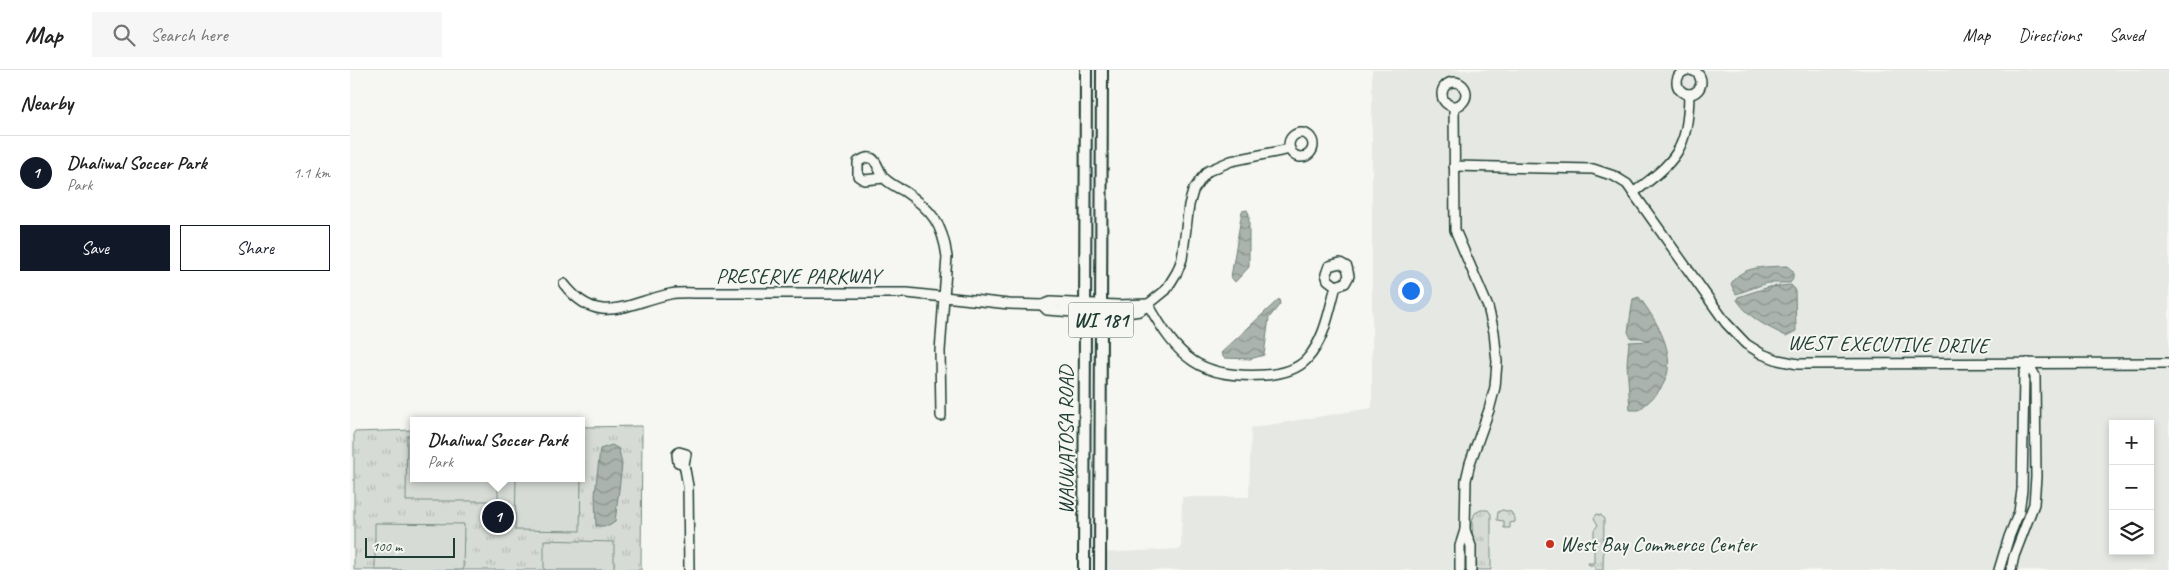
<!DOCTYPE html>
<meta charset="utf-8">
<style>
:root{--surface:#fff;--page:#f6f6f6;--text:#222;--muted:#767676;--line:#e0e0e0;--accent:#111827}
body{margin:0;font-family:Caveat,sans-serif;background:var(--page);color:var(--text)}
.controls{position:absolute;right:15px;bottom:15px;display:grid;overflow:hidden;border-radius:0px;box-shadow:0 2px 8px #0003}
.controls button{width:45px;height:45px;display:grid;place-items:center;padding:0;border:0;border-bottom:1px solid var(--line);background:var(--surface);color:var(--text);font:25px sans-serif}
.scale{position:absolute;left:15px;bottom:12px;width:90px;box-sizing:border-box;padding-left:5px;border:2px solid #1f3d34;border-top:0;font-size:14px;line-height:18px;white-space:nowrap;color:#1f3d34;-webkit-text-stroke:4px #f6f6f2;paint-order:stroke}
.you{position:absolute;left:1060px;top:220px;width:18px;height:18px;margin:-12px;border:4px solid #fff;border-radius:50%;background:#1a73e8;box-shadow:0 0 0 8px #1a73e833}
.badge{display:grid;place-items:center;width:32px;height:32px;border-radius:50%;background:var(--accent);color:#fff;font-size:16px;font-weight:700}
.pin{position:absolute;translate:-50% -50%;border:2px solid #fff;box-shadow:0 1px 5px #0006}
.popup{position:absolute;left:60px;top:347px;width:175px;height:65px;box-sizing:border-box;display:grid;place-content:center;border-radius:0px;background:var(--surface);filter:drop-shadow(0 1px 4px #0005);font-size:16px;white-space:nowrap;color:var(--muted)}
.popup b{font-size:19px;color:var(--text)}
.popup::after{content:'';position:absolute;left:50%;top:100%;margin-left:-10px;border:10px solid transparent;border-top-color:var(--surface)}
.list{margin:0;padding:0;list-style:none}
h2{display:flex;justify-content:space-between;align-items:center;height:65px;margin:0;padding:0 20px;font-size:21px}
h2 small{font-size:16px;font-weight:400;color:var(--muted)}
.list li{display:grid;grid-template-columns:32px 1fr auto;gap:15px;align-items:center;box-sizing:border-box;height:75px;padding:0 20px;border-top:1px solid var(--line)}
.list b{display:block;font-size:19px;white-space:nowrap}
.list p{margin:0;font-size:16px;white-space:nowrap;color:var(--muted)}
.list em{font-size:16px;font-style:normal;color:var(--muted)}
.actions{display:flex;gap:10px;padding:15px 20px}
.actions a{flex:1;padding:11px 0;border:1px solid var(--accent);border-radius:0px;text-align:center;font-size:18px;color:var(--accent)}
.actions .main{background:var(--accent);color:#fff}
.icon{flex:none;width:28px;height:28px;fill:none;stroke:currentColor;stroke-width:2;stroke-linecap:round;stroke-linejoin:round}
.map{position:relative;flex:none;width:1819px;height:500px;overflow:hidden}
header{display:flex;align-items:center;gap:30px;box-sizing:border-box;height:70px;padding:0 25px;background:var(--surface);border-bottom:1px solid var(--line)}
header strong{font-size:24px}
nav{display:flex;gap:28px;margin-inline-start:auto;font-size:18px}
.search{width:350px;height:45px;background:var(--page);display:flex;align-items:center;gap:12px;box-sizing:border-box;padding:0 18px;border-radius:0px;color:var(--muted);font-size:19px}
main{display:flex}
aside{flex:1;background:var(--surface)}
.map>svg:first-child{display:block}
.built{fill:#e6e8e4;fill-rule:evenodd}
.grass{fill:url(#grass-tufts);stroke:#7a8c85}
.pitch{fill:#d6dbd6;stroke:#7a8c85}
.water{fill:url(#water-waves);stroke:#72847d}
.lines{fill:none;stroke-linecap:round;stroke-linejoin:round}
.minor-casing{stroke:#1f3d34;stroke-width:12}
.major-casing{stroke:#1f3d34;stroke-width:14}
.minor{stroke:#f6f6f2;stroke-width:9}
.major{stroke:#f6f6f2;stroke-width:10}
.poi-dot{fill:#c8321e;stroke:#f6f6f2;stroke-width:2}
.labels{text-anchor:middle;stroke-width:4;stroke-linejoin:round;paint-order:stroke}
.shield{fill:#f6f6f2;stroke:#60746d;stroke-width:1}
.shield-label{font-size:20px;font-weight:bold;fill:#1f3d34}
.street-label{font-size:21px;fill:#1f3d34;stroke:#f6f6f2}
.poi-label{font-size:21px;fill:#1f3d34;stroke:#f6f6f2;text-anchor:start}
</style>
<header>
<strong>Map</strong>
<div class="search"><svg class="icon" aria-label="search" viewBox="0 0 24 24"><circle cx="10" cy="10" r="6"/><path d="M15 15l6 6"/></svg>Search here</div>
<nav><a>Map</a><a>Directions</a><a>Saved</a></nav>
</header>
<main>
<aside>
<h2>Nearby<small></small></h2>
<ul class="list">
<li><span class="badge">1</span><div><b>Dhaliwal Soccer Park</b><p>Park</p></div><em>1.1 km</em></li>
</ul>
<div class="actions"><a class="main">Save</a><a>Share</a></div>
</aside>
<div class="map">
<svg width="1819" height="500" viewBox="0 0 1819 500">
<defs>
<pattern id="grass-tufts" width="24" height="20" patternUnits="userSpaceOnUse" patternTransform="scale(1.25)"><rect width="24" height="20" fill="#d6dbd6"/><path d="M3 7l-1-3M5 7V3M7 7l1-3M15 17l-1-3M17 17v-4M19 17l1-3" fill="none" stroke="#b7bdb8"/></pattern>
<pattern id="water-waves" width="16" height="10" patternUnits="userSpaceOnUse" patternTransform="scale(1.25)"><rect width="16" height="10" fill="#aab3ae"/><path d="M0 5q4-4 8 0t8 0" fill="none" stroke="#8a938e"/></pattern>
</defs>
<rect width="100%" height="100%" fill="#f6f6f2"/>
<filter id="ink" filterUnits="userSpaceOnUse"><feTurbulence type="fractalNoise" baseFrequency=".02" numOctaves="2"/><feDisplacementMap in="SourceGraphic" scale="10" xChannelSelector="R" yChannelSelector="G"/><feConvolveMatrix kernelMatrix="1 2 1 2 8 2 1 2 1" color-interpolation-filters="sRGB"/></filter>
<g filter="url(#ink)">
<path class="built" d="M 1022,0 L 1819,0 L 1819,500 L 750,500 L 750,483 L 831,479 L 832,427 L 899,427 L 901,358 L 1022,338 ZM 1763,354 L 1800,354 L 1800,481 L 1763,481 Z"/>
<g class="grass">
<path d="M 292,356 L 291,500 L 4,500 L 4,362 L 64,360 L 64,408 L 232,408 L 232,357 Z"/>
<path d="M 1131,440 L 1138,440 L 1141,444 L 1141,500 L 1124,500 L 1122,451 L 1125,443 Z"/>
<path d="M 1152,440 L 1161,442 L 1165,448 L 1165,452 L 1160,453 L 1160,458 L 1154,458 L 1154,451 L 1147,450 L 1148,442 Z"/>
<path d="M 1247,444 L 1251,445 L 1254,449 L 1253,500 L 1245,500 L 1245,495 L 1239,495 L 1238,493 L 1244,493 L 1244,460 L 1248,455 L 1244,448 Z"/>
</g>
<g class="pitch">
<path d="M 57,366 L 64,366 L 64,408 L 148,408 L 148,431 L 56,431 Z"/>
<path d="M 166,408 L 231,408 L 230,461 L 165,460 Z"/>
<path d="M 25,453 L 114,454 L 113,500 L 25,500 Z"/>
<path d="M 194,470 L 264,472 L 264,500 L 194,500 Z"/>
</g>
<g class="water">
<path d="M 897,140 L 899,144 L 899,197 L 885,212 L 881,207 L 892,141 Z"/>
<path d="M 1437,196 L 1443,201 L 1443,209 L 1440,213 L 1417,213 L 1386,224 L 1381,214 C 1391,195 1418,197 1437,196 Z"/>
<path d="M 1441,215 L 1445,219 L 1446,261 L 1436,266 C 1416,256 1400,249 1387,230 L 1388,227 L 1419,217 Z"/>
<path d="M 1289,227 C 1307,251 1331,289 1311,318 C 1305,327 1296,334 1289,340 L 1280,340 L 1277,293 L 1279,272 L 1299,271 L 1291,268 L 1281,268 L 1278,262 L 1283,229 Z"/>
<path d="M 929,229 L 930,234 L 919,248 L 914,285 L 900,289 L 874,288 L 871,283 Z"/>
<path d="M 262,375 L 269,379 L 272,395 L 265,452 L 259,456 L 246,456 L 245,425 L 250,379 Z"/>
</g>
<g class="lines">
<defs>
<g id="minor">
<circle cx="1339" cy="12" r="12"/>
<circle cx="1104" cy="24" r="12"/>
<path d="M 1104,37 L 1105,160 L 1138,237 L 1144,262 L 1147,292 L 1145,317 L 1139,340 L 1120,393 L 1116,410 L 1115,460 L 1110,476 L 1110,500"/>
<circle cx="951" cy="75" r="12"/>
<path d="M 1104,96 L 1243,99 L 1264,106 L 1277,114 L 1376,253 L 1396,274 L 1412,284 L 1428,290 L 1448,294 L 1819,293"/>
<path d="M 534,108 L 514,110 L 508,106 L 508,92 C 527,79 526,98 534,108 C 539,113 548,118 554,121 C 581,139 593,154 597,187 L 590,281 L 591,346"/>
<path d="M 1283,123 C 1326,91 1338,80 1339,24"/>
<path d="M 214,214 C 248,258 277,233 320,224 C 330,222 341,223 351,223 L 557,223 L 659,234 L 692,235 L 700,232 L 768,235 L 798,234"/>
<path d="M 798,234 C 828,288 850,309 915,305 C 930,304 946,301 957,289 C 975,269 979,241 986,216 L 995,213 L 999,206 L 997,197 L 990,193 L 979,196 L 976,204 L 978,210 L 986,216"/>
<path d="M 692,235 L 697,240 L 763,245 L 790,241 L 816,220 L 827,202 L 832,189 L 839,135 L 843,121 L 851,109 L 858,101 L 881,91 L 940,79"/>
<path d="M 334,394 L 328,392 L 327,384 L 329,382 L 336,384 L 334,394 L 338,416 L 339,500"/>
<path d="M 1115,460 L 1121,476 L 1121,500"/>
<path d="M 1649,500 L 1659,467 L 1669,442 L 1672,420 L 1674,305 L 1678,293"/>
<path d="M 1661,500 L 1664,486 L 1684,434 L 1686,407 L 1685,306 L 1678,293"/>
</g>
<g id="major">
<path d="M 734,500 L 736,0"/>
<path d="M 750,500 L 752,0"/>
</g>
</defs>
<use href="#minor" class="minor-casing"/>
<use href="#major" class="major-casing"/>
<use href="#minor" class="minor"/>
<use href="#major" class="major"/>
</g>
</g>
<circle class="poi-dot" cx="1200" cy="474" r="5"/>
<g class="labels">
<rect class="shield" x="718.5" y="232.5" width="65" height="35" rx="4"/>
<g class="shield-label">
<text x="751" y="257">WI 181</text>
</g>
<g class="street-label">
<text x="448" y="213">PRESERVE PARKWAY</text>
<text transform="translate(1538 274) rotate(1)" y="7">WEST EXECUTIVE DRIVE</text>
<text transform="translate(716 370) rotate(-90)" y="7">WAUWATOSA ROAD</text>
</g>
<g class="poi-label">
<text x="1210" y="481">West Bay Commerce Center</text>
</g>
</g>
</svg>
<div class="controls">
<button>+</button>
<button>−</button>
<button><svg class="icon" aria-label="layers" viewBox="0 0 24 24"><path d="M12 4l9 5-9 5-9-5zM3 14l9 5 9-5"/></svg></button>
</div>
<div class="scale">100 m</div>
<div class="you"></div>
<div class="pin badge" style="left:148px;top:447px">1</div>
<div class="popup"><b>Dhaliwal Soccer Park</b>Park</div>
</div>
</main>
